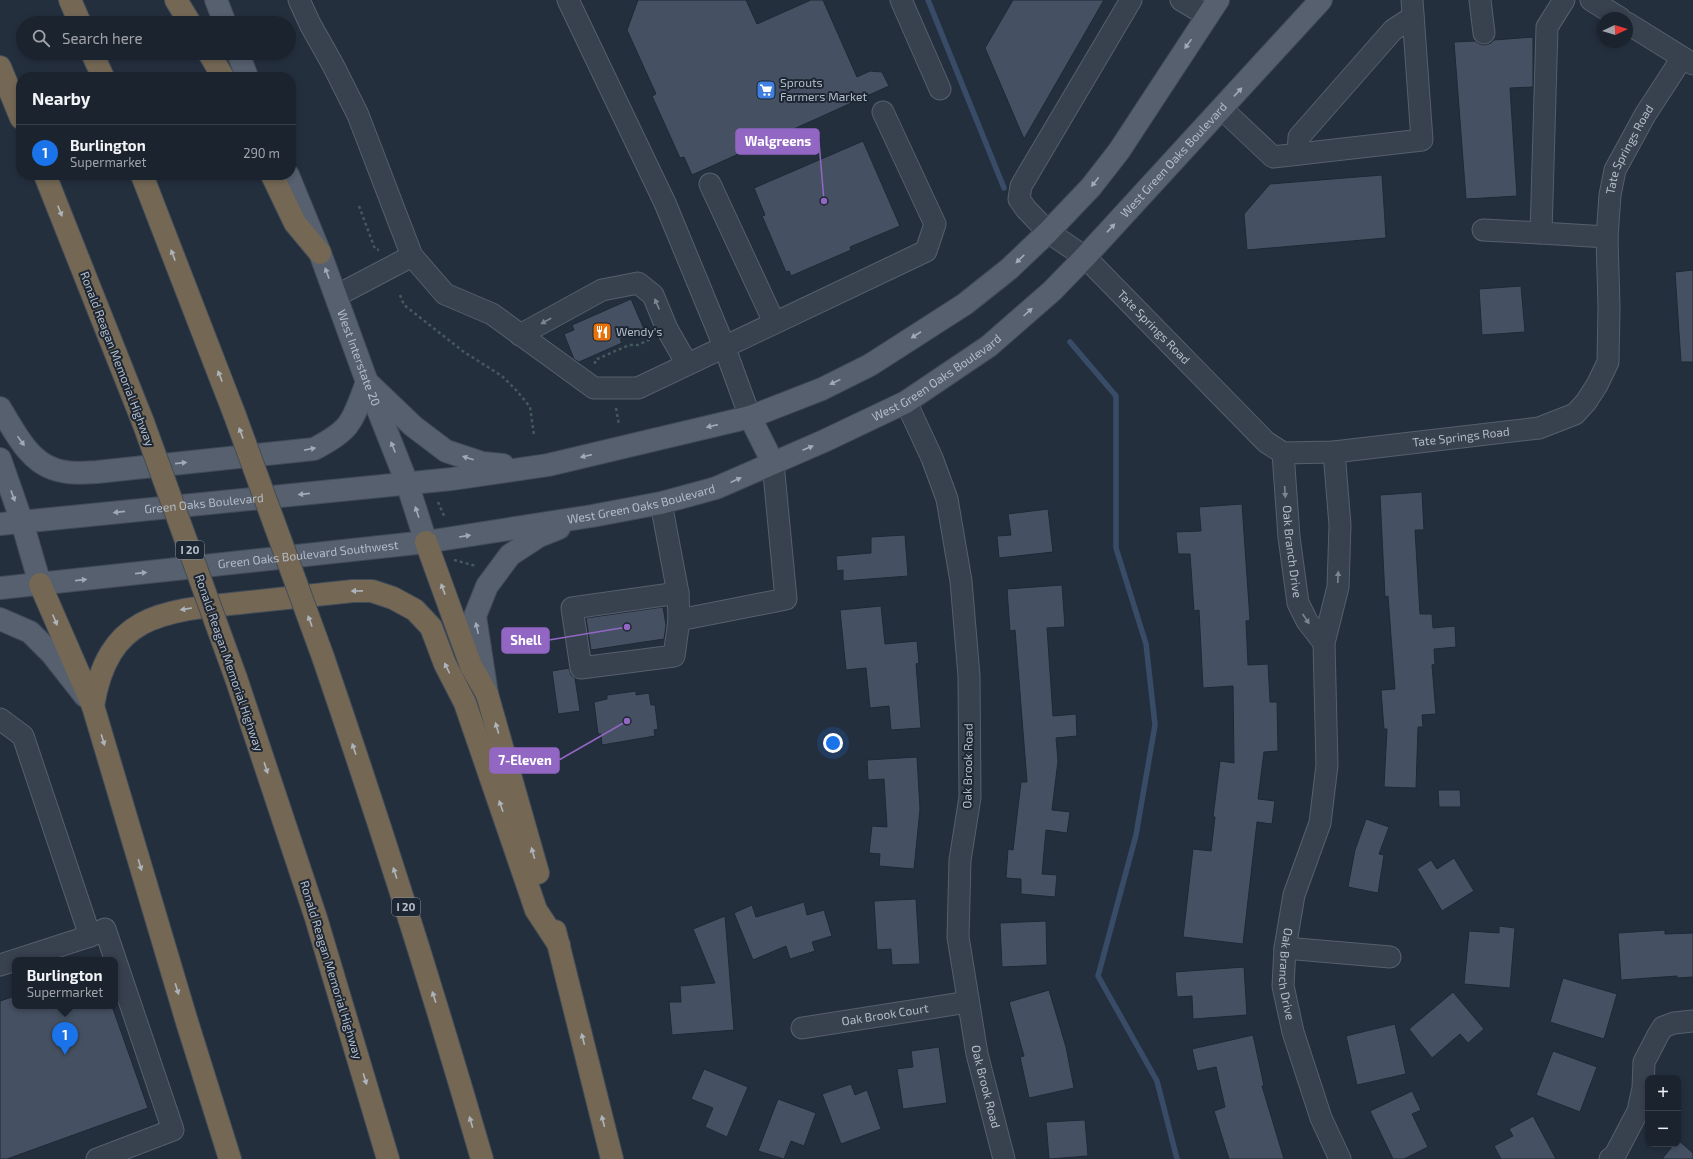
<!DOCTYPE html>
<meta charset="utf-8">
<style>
:root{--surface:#1b232e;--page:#242b36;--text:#f1f3f6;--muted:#a0a4aa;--line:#39404a;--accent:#1a73e8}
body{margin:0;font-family:"Exo 2",sans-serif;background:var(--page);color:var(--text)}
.controls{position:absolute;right:12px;bottom:12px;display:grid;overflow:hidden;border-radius:8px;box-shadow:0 2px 6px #0003}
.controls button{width:36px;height:36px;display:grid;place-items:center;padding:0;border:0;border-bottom:1px solid var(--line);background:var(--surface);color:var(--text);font:20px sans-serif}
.compass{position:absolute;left:1597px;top:12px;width:36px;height:36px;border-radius:50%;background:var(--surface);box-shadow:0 2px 6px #0003;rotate:86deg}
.you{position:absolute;left:833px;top:743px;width:14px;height:14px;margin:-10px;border:3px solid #fff;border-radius:50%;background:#1a73e8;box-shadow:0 0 0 6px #1a73e833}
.badge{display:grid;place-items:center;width:26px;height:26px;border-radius:50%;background:var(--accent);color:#fff;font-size:13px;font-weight:700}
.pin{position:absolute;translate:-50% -33px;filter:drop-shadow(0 1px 2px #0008)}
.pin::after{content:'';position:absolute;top:21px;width:14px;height:12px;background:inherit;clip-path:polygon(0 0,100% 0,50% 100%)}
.popup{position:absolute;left:12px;top:957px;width:106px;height:52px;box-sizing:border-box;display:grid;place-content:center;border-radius:8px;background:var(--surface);filter:drop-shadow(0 1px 3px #0005);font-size:13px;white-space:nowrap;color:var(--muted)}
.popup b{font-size:15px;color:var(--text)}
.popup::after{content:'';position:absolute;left:50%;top:100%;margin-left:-8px;border:8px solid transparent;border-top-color:var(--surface)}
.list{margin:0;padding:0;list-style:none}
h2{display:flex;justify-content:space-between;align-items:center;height:52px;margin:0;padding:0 16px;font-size:17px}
h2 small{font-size:13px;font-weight:400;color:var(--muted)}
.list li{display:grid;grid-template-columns:26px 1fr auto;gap:12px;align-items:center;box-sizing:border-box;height:56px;padding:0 16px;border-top:1px solid var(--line)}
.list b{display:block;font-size:15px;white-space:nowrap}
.list p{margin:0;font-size:13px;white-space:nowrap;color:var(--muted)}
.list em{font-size:13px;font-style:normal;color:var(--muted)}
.icon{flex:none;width:22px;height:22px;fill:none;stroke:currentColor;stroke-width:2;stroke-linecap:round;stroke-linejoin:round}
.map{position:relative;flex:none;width:1693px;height:1159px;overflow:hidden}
.search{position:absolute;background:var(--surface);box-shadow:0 2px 6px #0003;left:16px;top:16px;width:280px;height:44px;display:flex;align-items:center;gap:10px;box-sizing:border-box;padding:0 14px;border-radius:22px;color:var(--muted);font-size:15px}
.panel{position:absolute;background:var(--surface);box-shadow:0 2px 6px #0003;left:16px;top:72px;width:280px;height:108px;border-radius:16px}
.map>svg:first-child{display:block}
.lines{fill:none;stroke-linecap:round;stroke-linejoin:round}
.stream{stroke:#394c67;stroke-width:5.5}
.building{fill:#455162;stroke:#1f2835}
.minor-casing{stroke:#565f6c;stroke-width:23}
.major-casing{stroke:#414a57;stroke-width:24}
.highway-casing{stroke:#434c59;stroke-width:24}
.path{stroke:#44595c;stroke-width:2.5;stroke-dasharray:3 3;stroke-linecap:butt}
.minor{stroke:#38414e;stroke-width:21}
.major{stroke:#56606e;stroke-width:22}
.highway{stroke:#746855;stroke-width:22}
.highway-bridge-casing{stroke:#434c59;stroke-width:24;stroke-linecap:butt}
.highway-bridge{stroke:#746855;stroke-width:22}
.oneway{fill:#a1aab7}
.oneway2{fill:#aeb4bd}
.oneway3{fill:#7c8592}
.labels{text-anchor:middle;stroke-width:4;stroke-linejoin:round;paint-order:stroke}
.shield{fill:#1d2633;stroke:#878f9c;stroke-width:1}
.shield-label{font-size:11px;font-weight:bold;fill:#b4bcc9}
.poi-label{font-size:12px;fill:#b4bcc9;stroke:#1d2633;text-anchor:start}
.street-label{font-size:12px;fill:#b4bcc9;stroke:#1d2633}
.leader{fill:none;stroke:#9266c3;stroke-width:1.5}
.callout-dot{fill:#9266c3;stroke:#1d2633;stroke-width:1.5}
.callout{fill:#9266c3;stroke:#9266c3;stroke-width:1.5}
.callout-label{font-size:13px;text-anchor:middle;font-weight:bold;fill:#fff}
</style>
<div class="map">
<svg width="1693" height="1159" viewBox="0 0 1693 1159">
<rect width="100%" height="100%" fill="#242f3e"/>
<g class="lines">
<g class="stream">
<path d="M 928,0 L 1004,188"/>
<path d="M 1070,342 L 1116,396 L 1116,548 L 1146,644 L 1155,725 L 1136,835 L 1098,976 L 1157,1081 L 1177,1159"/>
</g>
</g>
<g class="building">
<path d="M 638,0 L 746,0 L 757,24 L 811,0 L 823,0 L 857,77 L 870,71 L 882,72 L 889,86 L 692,175 L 684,157 L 680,158 L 652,96 L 656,94 L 627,30 Z"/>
<path d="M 1013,0 L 1104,0 L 1024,139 L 985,48 Z"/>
<path d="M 1533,37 L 1533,87 L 1510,88 L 1517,196 L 1466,199 L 1454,42 L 1475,41 L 1480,44 L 1485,45 L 1491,43 L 1494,40 Z"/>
<path d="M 863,141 L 900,226 L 850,247 L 851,250 L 791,276 L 789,271 L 786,272 L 762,216 L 765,215 L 754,188 Z"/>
<path d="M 1382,175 L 1386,238 L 1247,250 L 1244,214 L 1270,184 Z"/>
<path d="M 1693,270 L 1693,362 L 1681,362 L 1675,272 Z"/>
<path d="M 1521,286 L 1525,332 L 1482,335 L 1479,289 Z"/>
<path d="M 631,299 L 644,329 L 620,339 L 622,343 L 579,362 L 574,359 L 564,334 L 574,330 L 572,325 Z"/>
<path d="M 1422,492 L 1424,530 L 1415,530 L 1420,614 L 1432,614 L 1433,628 L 1455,626 L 1456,647 L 1434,649 L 1435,664 L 1432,665 L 1436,714 L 1422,715 L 1423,727 L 1418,727 L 1416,788 L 1384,787 L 1387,729 L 1384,729 L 1381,690 L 1395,689 L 1388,596 L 1385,597 L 1380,495 Z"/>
<path d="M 1242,504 L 1250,620 L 1246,621 L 1248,665 L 1268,664 L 1270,702 L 1277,702 L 1278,751 L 1264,752 L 1258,799 L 1275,801 L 1272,824 L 1257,822 L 1243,944 L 1183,937 L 1193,849 L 1211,851 L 1215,817 L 1213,817 L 1220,761 L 1234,763 L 1233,686 L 1203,688 L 1199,610 L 1194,611 L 1190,554 L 1178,554 L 1176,532 L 1201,531 L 1199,507 Z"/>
<path d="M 1048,509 L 1053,552 L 999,558 L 997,536 L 1011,535 L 1008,514 Z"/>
<path d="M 905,535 L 908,576 L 843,581 L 843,570 L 837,571 L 836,556 L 871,553 L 871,537 Z"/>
<path d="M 1062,585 L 1065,627 L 1047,628 L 1053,716 L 1076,714 L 1077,736 L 1056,738 L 1058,761 L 1052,810 L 1070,812 L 1067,833 L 1046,830 L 1042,874 L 1057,875 L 1055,897 L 1021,894 L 1021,879 L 1006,878 L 1008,849 L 1013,850 L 1021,782 L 1027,782 L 1015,630 L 1010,631 L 1007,589 Z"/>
<path d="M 881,606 L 885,644 L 917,641 L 919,663 L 916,664 L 921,728 L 891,730 L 889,706 L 870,708 L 866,668 L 846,670 L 840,610 Z"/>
<path d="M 663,607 L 666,625 L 664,639 L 591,650 L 586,618 Z"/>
<path d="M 569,668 L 571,675 L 575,678 L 580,711 L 558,714 L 552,671 Z"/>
<path d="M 636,691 L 636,695 L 649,693 L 651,705 L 655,705 L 658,729 L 654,730 L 655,736 L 602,745 L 601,734 L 598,734 L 594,702 L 607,699 L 607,695 Z"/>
<path d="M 917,757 L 920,809 L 914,869 L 879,866 L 880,854 L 869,853 L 872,826 L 887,827 L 884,779 L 868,780 L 867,760 Z"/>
<path d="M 1438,790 L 1460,790 L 1461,807 L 1439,807 Z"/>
<path d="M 1366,819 L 1389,827 L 1379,854 L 1384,855 L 1378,893 L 1348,887 L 1355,850 Z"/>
<path d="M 1454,858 L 1474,891 L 1442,911 L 1417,869 L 1431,860 L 1437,869 Z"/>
<path d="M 916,899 L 920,964 L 892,965 L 891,949 L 877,950 L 874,901 Z"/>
<path d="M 804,902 L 807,915 L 824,910 L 832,936 L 812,942 L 815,951 L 790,959 L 786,946 L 753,960 L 734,913 L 752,905 L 756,917 Z"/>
<path d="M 725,916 L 734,1030 L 672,1035 L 669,1002 L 681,1002 L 680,986 L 715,983 L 693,929 Z"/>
<path d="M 1046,921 L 1047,965 L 1002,967 L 1000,923 Z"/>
<path d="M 1499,926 L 1515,928 L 1510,988 L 1464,984 L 1469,931 L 1499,933 Z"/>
<path d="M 1665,930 L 1665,934 L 1693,933 L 1693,977 L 1677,978 L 1677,976 L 1621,980 L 1618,933 Z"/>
<path d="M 1244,967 L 1247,1015 L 1193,1019 L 1192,996 L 1177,997 L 1175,972 Z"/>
<path d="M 1563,978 L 1617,994 L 1604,1039 L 1550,1022 Z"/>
<path d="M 1049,990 L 1066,1047 L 1074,1088 L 1029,1098 L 1020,1057 L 1024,1056 L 1009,1002 Z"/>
<path d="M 1453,992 L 1484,1029 L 1468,1043 L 1460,1034 L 1432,1058 L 1409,1029 Z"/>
<path d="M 15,996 L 15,1006 L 112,1006 L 148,1108 L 7,1159 L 0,1159 L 0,1001 Z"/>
<path d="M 1395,1024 L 1406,1074 L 1357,1085 L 1346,1036 Z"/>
<path d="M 1253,1035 L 1264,1086 L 1262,1086 L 1284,1159 L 1229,1159 L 1214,1111 L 1225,1107 L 1216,1067 L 1197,1071 L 1192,1049 Z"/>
<path d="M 939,1047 L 947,1103 L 903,1109 L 897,1069 L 913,1067 L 911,1051 Z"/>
<path d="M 1553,1051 L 1597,1067 L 1580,1112 L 1536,1095 Z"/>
<path d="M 704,1069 L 748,1087 L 727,1137 L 705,1127 L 713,1108 L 691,1099 Z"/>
<path d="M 851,1084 L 855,1095 L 867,1090 L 881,1129 L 841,1144 L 822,1094 Z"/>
<path d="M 1412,1091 L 1421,1110 L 1412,1114 L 1428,1147 L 1404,1159 L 1393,1159 L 1370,1111 Z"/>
<path d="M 778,1099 L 816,1113 L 804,1146 L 791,1141 L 784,1159 L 758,1151 Z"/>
<path d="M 1533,1116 L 1556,1159 L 1501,1159 L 1494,1146 L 1513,1136 L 1509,1129 Z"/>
<path d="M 1085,1120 L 1088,1156 L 1049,1159 L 1046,1122 Z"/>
<path d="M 1678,1140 L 1693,1153 L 1693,1159 L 1662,1159 L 1674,1144 L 1678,1144 Z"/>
</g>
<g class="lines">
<defs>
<g id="minor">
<path d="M 299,0 L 310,24 L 333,65 L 358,115 L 412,256 L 445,294 L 492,314 L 594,388 L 638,388 L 926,251 L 935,224 L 883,112"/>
<path d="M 568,0 L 665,203 L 724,346 L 750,417"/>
<path d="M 901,0 L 940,89"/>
<path id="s1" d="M 1131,0 L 1021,186 L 1019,199 L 1026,209 L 1048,232 L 1085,257 L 1266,442 L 1283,453 L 1334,452 L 1539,428 L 1575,414 L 1586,402 L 1597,385 L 1608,362 L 1609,307 L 1607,237 L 1610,195 L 1615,170 L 1645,115 L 1682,58"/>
<path d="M 1181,0 L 1208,16"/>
<path d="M 1480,0 L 1484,33"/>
<path d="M 1564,0 L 1547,27 L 1541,233 L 1607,237"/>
<path d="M 1591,0 L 1620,18"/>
<path d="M 1627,23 L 1693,64"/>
<path d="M 1222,109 L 1273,157 L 1422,140 L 1412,0"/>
<path d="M 1298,154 L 1299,137 L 1393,30 L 1413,17"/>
<path d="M 710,184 L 774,322"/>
<path d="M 1483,230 L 1541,233"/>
<path d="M 336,296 L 412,256"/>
<path d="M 520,335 L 602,290 L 638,283 L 653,295 L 667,329 L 687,364"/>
<path id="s2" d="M 906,402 L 932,458 L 947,499 L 961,581 L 969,676 L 970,797 L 960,860 L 958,937 L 977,1054 L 1004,1159"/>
<path id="s3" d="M 1334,452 L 1340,525 L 1338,587 L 1324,643 L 1327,765 L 1320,823 L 1294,895 L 1285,948 L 1283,986 L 1293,1032 L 1321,1118 L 1340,1159"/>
<path id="s4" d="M 1283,453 L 1289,537 L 1298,603 L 1307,621 L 1324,643"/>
<path d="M 661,503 L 678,593 L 679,620 L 786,599 L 773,463"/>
<path d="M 678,593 L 572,608 L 581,668 L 674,656 L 679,620"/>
<path d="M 0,719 L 23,736 L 90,936 L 105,929 L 173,1130 L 97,1159"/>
<path d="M 1285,948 L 1390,957"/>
<path d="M 0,965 L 90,936"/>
<path id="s5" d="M 802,1028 L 968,1002"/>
<path d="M 1610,1159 L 1615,1155 L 1638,1111 L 1643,1088 L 1644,1062 L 1658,1035 L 1663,1027 L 1674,1023 L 1693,1021"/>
</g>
<g id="major">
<path d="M 216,0 L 225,23"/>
<path d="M 238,53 L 247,77"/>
<path id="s6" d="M 288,175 L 320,253 L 367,382 L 407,483 L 426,542"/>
<path d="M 0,408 C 14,430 28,461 54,469 C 68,474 83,473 97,472 L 314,449 C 353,429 352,421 367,382 L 413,426 L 446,451 L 482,463 L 503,465"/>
<path d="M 750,417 L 773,463"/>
<path d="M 0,459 L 22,522 L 40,584"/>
<path id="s7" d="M 0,524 L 452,479 L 548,465 L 750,417 L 822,389 L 870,365 L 965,304 L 1009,269 L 1048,232 L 1091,187 L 1119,151 L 1218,0"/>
<path id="s8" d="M 0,588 L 426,542 L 592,516 L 661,503 L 716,488 L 824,441 L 906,402 L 989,346 L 1052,291 L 1085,257 L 1321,0"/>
<path d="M 0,619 L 30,632 L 52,654 L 85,696"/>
<path d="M 487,694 L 475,616 L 487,586 L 510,555 L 539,536 L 559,528"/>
</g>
<g id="highway">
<path d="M 70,0 L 80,23"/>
<path d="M 176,0 L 190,23"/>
<path d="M 92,53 L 103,77"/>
<path d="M 209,53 L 223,77"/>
<path d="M 0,67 L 21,118"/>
<path d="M 45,175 L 143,422"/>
<path d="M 142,175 L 234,413"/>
<path d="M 272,175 L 295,223 L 320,253"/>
<path d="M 426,542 L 471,666 L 487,694 L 538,873"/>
<path d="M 40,584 L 93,706 L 187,1022 L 230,1159"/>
<path d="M 323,657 C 380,823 433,990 482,1159"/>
<path d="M 236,678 L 316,918 L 388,1159"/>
<path d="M 93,706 C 108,615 161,611 240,603 C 278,599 315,595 353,591 L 372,591 L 393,598 L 415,610 L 431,627 L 445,664 L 465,703 L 536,910 L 559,945"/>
<path d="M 555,931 L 612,1159"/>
</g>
</defs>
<use href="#minor" class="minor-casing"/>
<use href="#major" class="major-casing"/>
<use href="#highway" class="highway-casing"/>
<g class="path">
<path d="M 359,206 L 375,249 L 379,250"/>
<path d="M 400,295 L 404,305 L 464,352 L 502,376 L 517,391 L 530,407 L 534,435"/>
<path d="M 595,364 L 595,360 L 629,345 L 638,345 L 651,339"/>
<path d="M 616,408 L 619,425"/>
<path d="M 438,502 L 445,518"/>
<path d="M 454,560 L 476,566"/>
</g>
<use href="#minor" class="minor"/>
<use href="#major" class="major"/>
<use href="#highway" class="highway"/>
<defs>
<g id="highway-bridge">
<path d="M 234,413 L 323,657"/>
<path d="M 143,422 L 236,678"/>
</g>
</defs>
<use href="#highway-bridge" class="highway-bridge-casing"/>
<use href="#highway-bridge" class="highway-bridge"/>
</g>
<defs><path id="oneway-solid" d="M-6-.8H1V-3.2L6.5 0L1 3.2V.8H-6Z"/></defs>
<g class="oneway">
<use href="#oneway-solid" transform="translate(1188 44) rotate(125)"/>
<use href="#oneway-solid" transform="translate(1238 92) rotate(-47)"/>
<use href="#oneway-solid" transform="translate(1095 182) rotate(128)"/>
<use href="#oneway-solid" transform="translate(1111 228) rotate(-47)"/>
<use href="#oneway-solid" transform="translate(1020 259) rotate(136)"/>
<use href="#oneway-solid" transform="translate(327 273) rotate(-110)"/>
<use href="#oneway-solid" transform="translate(1028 312) rotate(-42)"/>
<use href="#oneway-solid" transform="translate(916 335) rotate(147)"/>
<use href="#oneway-solid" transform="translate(835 382) rotate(154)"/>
<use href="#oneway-solid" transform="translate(712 426) rotate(167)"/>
<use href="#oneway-solid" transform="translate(21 441) rotate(54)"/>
<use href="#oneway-solid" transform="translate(393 447) rotate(-112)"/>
<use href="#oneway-solid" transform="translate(808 448) rotate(-23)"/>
<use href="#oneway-solid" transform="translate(310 449) rotate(-11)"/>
<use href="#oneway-solid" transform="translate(586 456) rotate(167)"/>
<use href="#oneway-solid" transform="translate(468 458) rotate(-162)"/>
<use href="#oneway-solid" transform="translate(181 463) rotate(-6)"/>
<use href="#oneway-solid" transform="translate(736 480) rotate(-24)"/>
<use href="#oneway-solid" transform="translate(304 494) rotate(174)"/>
<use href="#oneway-solid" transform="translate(13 496) rotate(70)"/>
<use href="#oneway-solid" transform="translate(119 512) rotate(174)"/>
<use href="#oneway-solid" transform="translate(417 512) rotate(-108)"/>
<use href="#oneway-solid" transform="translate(465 536) rotate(-9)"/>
<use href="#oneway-solid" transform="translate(141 573) rotate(-6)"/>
<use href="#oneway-solid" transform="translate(81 580) rotate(-6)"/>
<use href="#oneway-solid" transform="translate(477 628) rotate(-102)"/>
</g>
<g class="oneway2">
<use href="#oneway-solid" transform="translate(60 211) rotate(68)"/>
<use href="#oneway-solid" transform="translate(173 255) rotate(-111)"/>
<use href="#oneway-solid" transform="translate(220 376) rotate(-111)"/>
<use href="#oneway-solid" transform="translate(241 433) rotate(-110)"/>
<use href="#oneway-solid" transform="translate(443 589) rotate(-110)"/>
<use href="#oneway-solid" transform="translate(357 591) rotate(179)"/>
<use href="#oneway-solid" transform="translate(186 609) rotate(171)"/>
<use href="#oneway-solid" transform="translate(55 620) rotate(67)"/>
<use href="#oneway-solid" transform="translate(310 621) rotate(-110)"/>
<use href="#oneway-solid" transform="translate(447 668) rotate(-116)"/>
<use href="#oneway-solid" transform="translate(497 728) rotate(-106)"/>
<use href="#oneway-solid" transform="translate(103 740) rotate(73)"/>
<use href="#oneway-solid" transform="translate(354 749) rotate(-109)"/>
<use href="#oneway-solid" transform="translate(266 768) rotate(72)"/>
<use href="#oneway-solid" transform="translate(501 806) rotate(-109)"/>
<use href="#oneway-solid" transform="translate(533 853) rotate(-106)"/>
<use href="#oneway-solid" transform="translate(140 865) rotate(73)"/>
<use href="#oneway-solid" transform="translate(395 873) rotate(-108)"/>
<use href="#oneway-solid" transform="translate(177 989) rotate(73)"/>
<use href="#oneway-solid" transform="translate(434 997) rotate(-108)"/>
<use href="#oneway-solid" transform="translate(583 1039) rotate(-104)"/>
<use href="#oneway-solid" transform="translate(365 1079) rotate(73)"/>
<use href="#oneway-solid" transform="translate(603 1121) rotate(-104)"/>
<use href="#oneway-solid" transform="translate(471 1122) rotate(-106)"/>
</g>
<g class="oneway3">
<use href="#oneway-solid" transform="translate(657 304) rotate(-113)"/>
<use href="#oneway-solid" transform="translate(546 321) rotate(151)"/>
<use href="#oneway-solid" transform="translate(1285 492) rotate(86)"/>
<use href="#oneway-solid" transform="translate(1338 577) rotate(-88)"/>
<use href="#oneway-solid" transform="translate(1306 619) rotate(56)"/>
</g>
<defs>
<symbol id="supermarket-square" viewBox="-11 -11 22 22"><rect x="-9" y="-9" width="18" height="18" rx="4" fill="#3f7fe0" stroke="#1d2633"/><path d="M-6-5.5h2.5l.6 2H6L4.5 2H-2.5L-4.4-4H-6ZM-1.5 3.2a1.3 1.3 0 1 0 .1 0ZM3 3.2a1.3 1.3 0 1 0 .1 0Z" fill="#fff"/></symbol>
<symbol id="restaurant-square" viewBox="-11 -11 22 22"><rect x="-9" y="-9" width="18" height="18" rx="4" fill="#e8710a" stroke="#1d2633"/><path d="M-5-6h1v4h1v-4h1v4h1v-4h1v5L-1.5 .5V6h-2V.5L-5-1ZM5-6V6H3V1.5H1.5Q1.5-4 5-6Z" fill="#fff"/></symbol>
</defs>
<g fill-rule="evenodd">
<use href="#supermarket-square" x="755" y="79" width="22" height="22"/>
<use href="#restaurant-square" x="591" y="321" width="22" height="22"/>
</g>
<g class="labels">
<g class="shield">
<rect x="176" y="541" width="28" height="18" rx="3"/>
<rect x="392" y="898" width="28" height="18" rx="3"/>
</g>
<g class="shield-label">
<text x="190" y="554">I 20</text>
<text x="406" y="911">I 20</text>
</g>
<g class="poi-label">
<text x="780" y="87">Sprouts<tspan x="780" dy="14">Farmers Market</tspan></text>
<text x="616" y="336">Wendy's</text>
</g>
<g class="street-label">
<text dy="4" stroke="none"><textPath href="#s1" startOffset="1172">Tate Springs Road</textPath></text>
<text dy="4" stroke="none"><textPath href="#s8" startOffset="1295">West Green Oaks Boulevard</textPath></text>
<text dy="4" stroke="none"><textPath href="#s1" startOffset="416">Tate Springs Road</textPath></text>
<text dy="4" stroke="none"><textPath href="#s6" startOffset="196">West Interstate 20</textPath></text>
<text transform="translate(117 359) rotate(69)" y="4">Ronald Reagan Memorial Highway</text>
<text dy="4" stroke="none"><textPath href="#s8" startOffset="971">West Green Oaks Boulevard</textPath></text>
<text dy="4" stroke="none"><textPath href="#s1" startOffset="776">Tate Springs Road</textPath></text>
<text dy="4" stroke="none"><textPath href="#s7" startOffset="205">Green Oaks Boulevard</textPath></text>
<text dy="4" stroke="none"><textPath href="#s8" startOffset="647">West Green Oaks Boulevard</textPath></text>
<text dy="4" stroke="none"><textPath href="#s4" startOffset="99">Oak Branch Drive</textPath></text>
<text dy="4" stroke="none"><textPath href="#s8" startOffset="310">Green Oaks Boulevard Southwest</textPath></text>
<text transform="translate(229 663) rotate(71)" y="4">Ronald Reagan Memorial Highway</text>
<text transform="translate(968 766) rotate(-89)" y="4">Oak Brook Road</text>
<text transform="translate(331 970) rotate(73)" y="4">Ronald Reagan Memorial Highway</text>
<text dy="4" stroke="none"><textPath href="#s3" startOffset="530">Oak Branch Drive</textPath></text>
<text dy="4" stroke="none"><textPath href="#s5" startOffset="84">Oak Brook Court</textPath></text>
<text dy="4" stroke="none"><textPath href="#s2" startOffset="698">Oak Brook Road</textPath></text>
</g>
</g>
<path class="leader" d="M824 201L819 142M627 627L549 640M627 721L559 760"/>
<g class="callout-dot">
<circle cx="824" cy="201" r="4"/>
<circle cx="627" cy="627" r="4"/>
<circle cx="627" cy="721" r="4"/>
</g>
<g class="callout">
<rect x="736" y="129" width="83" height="25" rx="4"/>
<rect x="502" y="628" width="47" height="25" rx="4"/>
<rect x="490" y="748" width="69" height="25" rx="4"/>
</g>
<g class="callout-label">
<text x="778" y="146">Walgreens</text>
<text x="526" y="645">Shell</text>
<text x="525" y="765">7-Eleven</text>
</g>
</svg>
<div class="controls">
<button>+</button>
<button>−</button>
</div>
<svg class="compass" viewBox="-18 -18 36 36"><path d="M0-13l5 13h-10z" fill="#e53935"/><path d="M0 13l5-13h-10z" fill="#a0a4aa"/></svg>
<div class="you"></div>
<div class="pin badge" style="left:65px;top:1055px">1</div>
<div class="popup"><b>Burlington</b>Supermarket</div>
<div class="search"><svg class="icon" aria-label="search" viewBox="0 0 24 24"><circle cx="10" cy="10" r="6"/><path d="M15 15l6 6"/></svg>Search here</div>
<section class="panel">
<h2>Nearby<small></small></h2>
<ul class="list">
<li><span class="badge">1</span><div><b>Burlington</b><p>Supermarket</p></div><em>290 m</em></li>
</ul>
</section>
</div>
